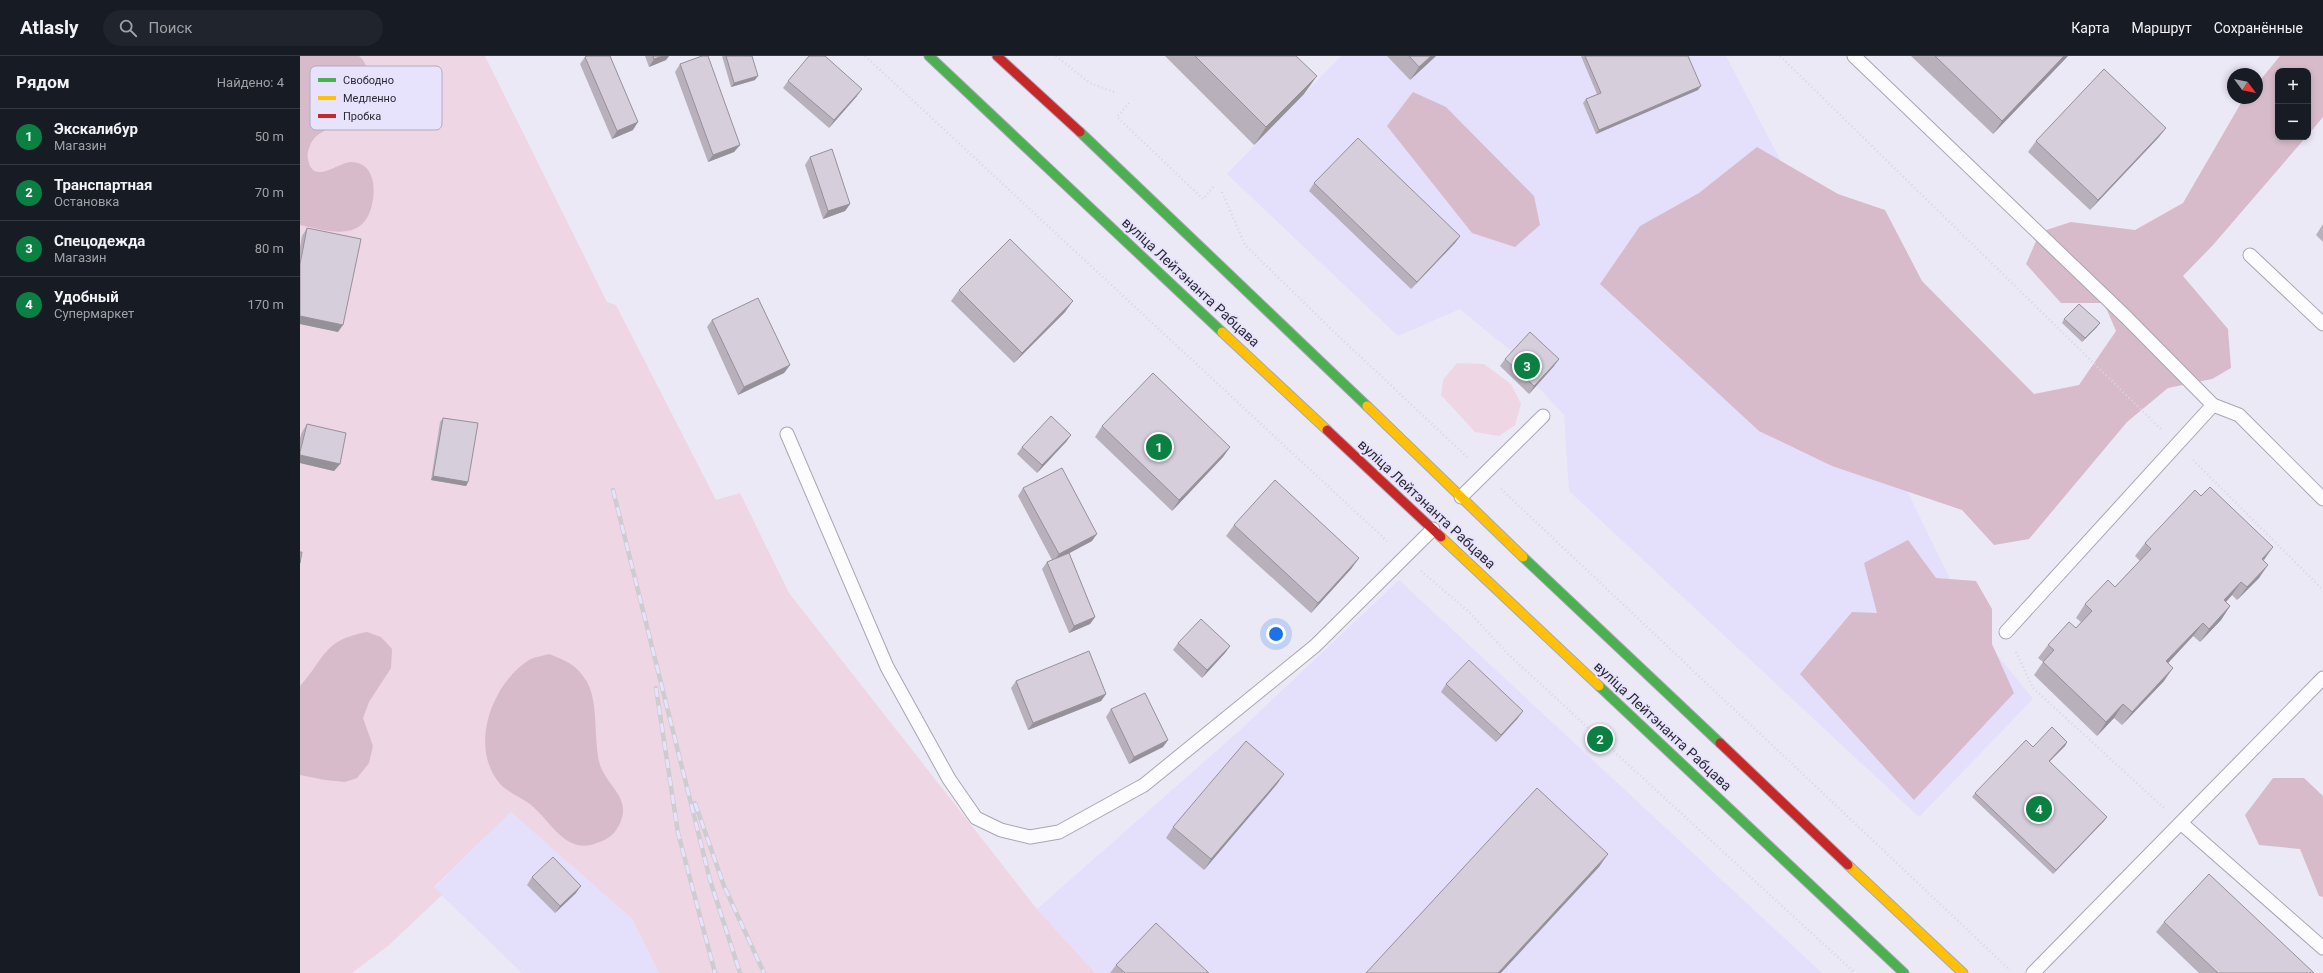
<!DOCTYPE html>
<html lang="ru">
<meta charset="utf-8">
<style>
:root{--surface:#171b24;--page:#20242c;--text:#f1f3f6;--muted:#9ea1a6;--line:#363941;--accent:#0b8043}
body{margin:0;font-family:Roboto,sans-serif;background:var(--page);color:var(--text)}
.controls{position:absolute;right:12px;top:12px;display:grid;overflow:hidden;border-radius:8px;box-shadow:0 2px 6px #0003}
.controls button{width:36px;height:36px;display:grid;place-items:center;padding:0;border:0;border-bottom:1px solid var(--line);background:var(--surface);color:var(--text);font:20px sans-serif}
.compass{position:absolute;left:1927px;top:12px;width:36px;height:36px;border-radius:50%;background:var(--surface);box-shadow:0 2px 6px #0003;rotate:122deg}
.you{position:absolute;left:976px;top:578px;width:14px;height:14px;margin:-10px;border:3px solid #fff;border-radius:50%;background:#1a73e8;box-shadow:0 0 0 6px #1a73e833}
.badge{display:grid;place-items:center;width:26px;height:26px;border-radius:50%;background:var(--accent);color:#fff;font-size:13px;font-weight:700}
.pin{position:absolute;translate:-50% -50%;border:2px solid #fff;box-shadow:0 1px 4px #0006}
.list{margin:0;padding:0;list-style:none}
h2{display:flex;justify-content:space-between;align-items:center;height:52px;margin:0;padding:0 16px;font-size:17px}
h2 small{font-size:13px;font-weight:400;color:var(--muted)}
.list li{display:grid;grid-template-columns:26px 1fr auto;gap:12px;align-items:center;box-sizing:border-box;height:56px;padding:0 16px;border-top:1px solid var(--line)}
.list b{display:block;font-size:15px;white-space:nowrap}
.list p{margin:0;font-size:13px;white-space:nowrap;color:var(--muted)}
.list em{font-size:13px;font-style:normal;color:var(--muted)}
.icon{flex:none;width:22px;height:22px;fill:none;stroke:currentColor;stroke-width:2;stroke-linecap:round;stroke-linejoin:round}
.map{position:relative;flex:none;width:2023px;height:917px;overflow:hidden}
header{display:flex;align-items:center;gap:24px;box-sizing:border-box;height:56px;padding:0 20px;background:var(--surface);border-bottom:1px solid var(--line)}
header strong{font-size:19px}
nav{display:flex;gap:22px;margin-inline-start:auto;font-size:14px}
.search{width:280px;height:36px;background:var(--page);display:flex;align-items:center;gap:10px;box-sizing:border-box;padding:0 14px;border-radius:22px;color:var(--muted);font-size:15px}
main{display:flex}
aside{flex:1;background:var(--surface)}
.map>svg:first-child{display:block}
.built{fill:#e4dffa}
.green{fill:#efd6e4}
.forest{fill:#d7bbca}
.lines{fill:none;stroke-linecap:round;stroke-linejoin:round}
.lane-casing{stroke:#a8a6b2;stroke-width:15}
.fast-casing{stroke:#a8a6b2;stroke-width:11}
.slow-casing{stroke:#a8a6b2;stroke-width:11}
.jam-casing{stroke:#a8a6b2;stroke-width:11}
.path{stroke:#d8d7db;stroke-width:2.5;stroke-dasharray:1 3;stroke-linecap:butt}
.lane{stroke:#fcfcfe;stroke-width:13}
.fast{stroke:#4caf50;stroke-width:9}
.slow{stroke:#ffc107;stroke-width:9}
.jam{stroke:#c62828;stroke-width:9}
.rail-casing{stroke:#cdccd1;stroke-width:4.5}
.rail{stroke:#e8e3fd;stroke-width:3;stroke-dasharray:9;stroke-linecap:butt}
.wall{fill:#b8b1bc}
.shaded-wall{fill:#969099}
.building{fill:#d6cedb;stroke:#969099}
.labels{text-anchor:middle;stroke-width:4;stroke-linejoin:round;paint-order:stroke}
.street-label{font-size:14px;fill:#2c2935;stroke:#e8e3fd}
.key{fill:#e8e3fd;stroke:#b0abc1;stroke-width:1}
.key-label{font-size:11px;fill:#2c2935}
</style>
<header>
<strong>Atlasly</strong>
<div class="search"><svg class="icon" aria-label="search" viewBox="0 0 24 24"><circle cx="10" cy="10" r="6"/><path d="M15 15l6 6"/></svg>Поиск</div>
<nav><a>Карта</a><a>Маршрут</a><a>Сохранённые</a></nav>
</header>
<main>
<aside>
<h2>Рядом<small>Найдено: 4</small></h2>
<ul class="list">
<li><span class="badge">1</span><div><b>Экскалибур</b><p>Магазин</p></div><em>50 m</em></li>
<li><span class="badge">2</span><div><b>Транспартная</b><p>Остановка</p></div><em>70 m</em></li>
<li><span class="badge">3</span><div><b>Спецодежда</b><p>Магазин</p></div><em>80 m</em></li>
<li><span class="badge">4</span><div><b>Удобный</b><p>Супермаркет</p></div><em>170 m</em></li>
</ul>
</aside>
<div class="map">
<svg width="2023" height="917" viewBox="0 0 2023 917">
<rect width="100%" height="100%" fill="#ece9f7"/>
<g class="built">
<path d="M 1041,0 L 1426,0 L 1494,130 L 1465,144 L 1671,566 L 1733,643 L 1619,761 L 1269,435 L 1264,359 L 1237,330 L 1229,338 L 1200,310 L 1212,296 L 1160,253 L 1098,280 L 927,118 Z"/>
<path d="M 1099,524 L 1480,878 L 1522,917 L 795,917 L 737,853 L 939,675 Z"/>
<path d="M 211,756 L 332,863 L 359,917 L 222,917 L 134,832 Z"/>
</g>
<g class="green">
<path d="M 0,0 L 185,0 L 307,246 L 316,249 L 416,444 L 440,437 L 489,537 L 737,853 L 795,917 L 359,917 L 332,863 L 211,756 L 134,831 L 142,839 L 88,890 L 52,917 L 0,917 Z"/>
<path d="M 1157,307 L 1184,308 L 1211,328 L 1221,348 L 1215,369 L 1199,380 L 1175,376 L 1141,339 L 1143,324 Z"/>
</g>
<g class="forest">
<path d="M 0,0 L 59,0 C 65,5 68,13 69,21 C 73,69 18,65 10,90 C 7,96 7,101 9,107 C 15,128 39,106 51,106 C 79,106 77,145 67,162 C 53,185 21,173 0,169 Z"/>
<path d="M 1980,0 L 2023,0 L 2023,61 L 2008,79 L 2008,15 L 1978,15 L 1978,81 L 2006,81 L 1913,189 L 1883,220 L 1928,273 L 1931,312 L 1912,323 L 1868,332 L 1827,366 L 1729,483 L 1694,489 L 1662,454 L 1532,410 L 1459,375 L 1300,228 L 1340,170 L 1399,137 L 1457,91 L 1538,138 L 1585,154 L 1622,225 L 1734,338 L 1779,329 L 1816,275 L 1804,247 L 1761,247 L 1726,208 L 1740,176 L 1771,166 L 1835,174 L 1883,147 L 1941,47 L 1945,42 L 1957,42 L 1957,28 Z"/>
<path d="M 1113,36 L 1146,51 L 1234,140 L 1240,169 L 1215,191 L 1172,177 L 1087,70 Z"/>
<path d="M 1608,484 L 1636,522 L 1676,525 L 1692,553 L 1692,588 L 1714,637 L 1614,744 L 1500,618 L 1552,556 L 1577,557 L 1564,507 Z"/>
<path d="M 67,576 L 81,581 L 92,593 L 91,612 L 69,646 L 63,662 L 73,690 L 69,707 L 57,722 L 45,726 L 25,724 L 0,719 L 0,630 C 26,601 23,584 67,576 Z"/>
<path d="M 249,598 C 267,605 277,609 287,626 C 299,647 293,683 300,709 C 308,732 334,743 318,771 C 313,780 306,784 297,787 C 266,800 250,764 231,749 C 221,741 204,735 197,724 C 170,687 193,627 229,604 C 234,601 243,600 249,598 Z"/>
<path d="M 1973,722 L 2004,722 L 2023,740 L 2023,841 L 2019,840 L 2000,793 L 1959,789 L 1945,759 Z"/>
</g>
<g class="lines">
<defs>
<g id="lane">
<path d="M 1554,0 L 1826,261 L 1913,349"/>
<path d="M 1950,199 L 2023,268"/>
<path d="M 487,378 L 587,611 L 649,723 L 676,762 L 701,774 L 730,781 L 759,776 L 844,729 L 1015,590 L 1133,473"/>
<path d="M 1161,441 L 1243,360"/>
<path d="M 1706,576 L 1913,349 L 1939,359 L 2023,443"/>
<path d="M 1881,767 L 2023,892"/>
<path d="M 1733,917 L 2023,622"/>
</g>
<g id="fast">
<path d="M 629,0 L 922,276"/>
<path d="M 780,76 L 1067,350"/>
<path d="M 1223,501 L 1420,687"/>
<path d="M 1299,630 L 1604,917"/>
</g>
<g id="slow">
<path d="M 922,276 L 1027,374"/>
<path d="M 1067,350 L 1223,501"/>
<path d="M 1141,481 L 1299,630"/>
<path d="M 1548,809 L 1663,917"/>
</g>
<g id="jam">
<path d="M 697,0 L 780,76"/>
<path d="M 1027,374 L 1141,481"/>
<path d="M 1420,687 L 1548,809"/>
</g>
</defs>
<use href="#lane" class="lane-casing"/>
<use href="#fast" class="fast-casing"/>
<use href="#slow" class="slow-casing"/>
<use href="#jam" class="jam-casing"/>
<g class="path">
<path d="M 565,0 L 1087,485"/>
<path d="M 756,0 L 790,27 L 817,37"/>
<path d="M 1480,0 L 1861,373"/>
<path d="M 829,47 L 817,61 L 903,143 L 915,129"/>
<path d="M 922,136 L 945,189 L 1030,272 L 1168,402"/>
<path d="M 1893,404 L 2023,534"/>
<path d="M 1201,433 L 1710,914"/>
<path d="M 1121,515 L 1169,556 L 1209,599 L 1555,917"/>
<path d="M 1716,596 L 1733,632 L 1864,752"/>
</g>
<use href="#lane" class="lane"/>
<use href="#fast" class="fast"/>
<use href="#slow" class="slow"/>
<use href="#jam" class="jam"/>
<defs>
<g id="rail">
<path d="M 313,434 L 410,824 L 440,917"/>
<path d="M 356,632 L 378,777 L 415,917"/>
<path d="M 395,747 L 424,830 L 464,917"/>
</g>
</defs>
<use href="#rail" class="rail-casing"/>
<use href="#rail" class="rail"/>
</g>
<g class="wall">
<path d="M 345,0 L 369,0 L 366,4 L 349,11 Z"/>
<path d="M 422,0 L 452,0 L 455,24 L 431,31 Z"/>
<path d="M 865,0 L 996,0 L 1004,38 L 954,89 Z"/>
<path d="M 1087,0 L 1136,0 L 1110,24 Z"/>
<path d="M 1281,0 L 1388,0 L 1398,34 L 1296,78 L 1283,47 L 1286,43 L 1297,38 Z"/>
<path d="M 1611,0 L 1768,0 L 1693,78 Z"/>
<path d="M 285,1 L 333,74 L 312,83 L 280,8 Z"/>
<path d="M 380,8 L 440,89 L 434,96 L 408,106 L 375,16 Z"/>
<path d="M 488,25 L 557,40 L 529,72 L 483,32 Z"/>
<path d="M 1866,72 L 1858,82 L 1790,154 L 1728,96 L 1736,85 Z"/>
<path d="M 510,101 L 550,148 L 545,155 L 523,163 L 505,109 Z"/>
<path d="M 1014,127 L 1160,180 L 1155,187 L 1111,233 L 1009,135 Z"/>
<path d="M 2023,168 L 2023,186 L 2016,179 Z"/>
<path d="M 7,172 L 38,276 L 0,268 L 0,191 L 2,180 Z"/>
<path d="M 659,234 L 765,256 L 714,307 L 651,245 Z"/>
<path d="M 1764,263 L 1797,271 L 1782,286 L 1762,267 Z"/>
<path d="M 412,264 L 490,309 L 484,317 L 438,339 L 407,271 Z"/>
<path d="M 1205,303 L 1259,303 L 1254,310 L 1229,338 L 1200,310 Z"/>
<path d="M 143,362 L 168,426 L 166,430 L 131,424 L 140,366 Z"/>
<path d="M 7,368 L 40,408 L 34,415 L 0,407 L 0,382 L 2,376 Z"/>
<path d="M 802,370 L 930,391 L 923,401 L 872,455 L 795,381 Z"/>
<path d="M 771,379 L 766,386 L 737,417 L 717,398 L 722,391 Z"/>
<path d="M 723,432 L 792,485 L 769,497 L 795,561 L 790,568 L 769,577 L 742,513 L 747,506 L 752,504 L 718,440 Z"/>
<path d="M 934,469 L 1059,502 L 1051,513 L 1011,557 L 926,480 Z"/>
<path d="M 1845,487 L 1964,504 L 1959,522 L 1937,544 L 1932,539 L 1926,546 L 1930,550 L 1921,564 L 1900,586 L 1893,580 L 1868,607 L 1864,625 L 1822,669 L 1814,662 L 1797,680 L 1734,619 L 1743,606 L 1738,602 L 1748,589 L 1776,572 L 1781,566 L 1776,562 L 1785,548 L 1815,531 L 1840,505 L 1835,500 Z"/>
<path d="M 878,587 L 930,590 L 925,597 L 902,622 L 873,594 Z"/>
<path d="M 716,625 L 806,638 L 801,645 L 728,674 L 711,632 Z"/>
<path d="M 1146,628 L 1218,662 L 1196,686 L 1141,636 Z"/>
<path d="M 811,653 L 868,684 L 863,691 L 829,708 L 806,661 Z"/>
<path d="M 1767,686 L 1765,690 L 1749,706 L 1807,761 L 1804,765 L 1753,818 L 1672,741 L 1675,737 L 1733,691 Z"/>
<path d="M 984,718 L 977,728 L 904,814 L 866,782 L 873,771 Z"/>
<path d="M 232,821 L 276,837 L 255,857 L 227,829 Z"/>
<path d="M 1864,866 L 2014,917 L 1899,917 L 1856,876 Z"/>
<path d="M 816,909 L 909,917 L 810,917 Z"/>
</g>
<g class="shaded-wall">
<path d="M 363,0 L 369,0 L 366,4 L 349,11 L 354,3 Z"/>
<path d="M 1131,0 L 1136,0 L 1110,24 L 1119,11 Z"/>
<path d="M 1764,0 L 1768,0 L 1693,78 L 1702,65 Z"/>
<path d="M 458,20 L 455,24 L 431,31 L 434,27 Z"/>
<path d="M 1017,20 L 1004,38 L 954,89 L 966,71 Z"/>
<path d="M 1401,30 L 1398,34 L 1296,78 L 1299,74 Z"/>
<path d="M 562,33 L 557,40 L 529,72 L 534,64 Z"/>
<path d="M 338,66 L 333,74 L 312,83 L 317,75 Z"/>
<path d="M 1866,72 L 1858,82 L 1790,154 L 1798,144 Z"/>
<path d="M 440,89 L 434,96 L 408,106 L 413,99 Z"/>
<path d="M 550,148 L 545,155 L 523,163 L 528,155 Z"/>
<path d="M 1160,180 L 1155,187 L 1111,233 L 1117,226 Z"/>
<path d="M 773,245 L 765,256 L 714,307 L 722,297 Z"/>
<path d="M 0,260 L 43,269 L 38,276 L 0,268 Z"/>
<path d="M 1800,267 L 1797,271 L 1782,286 L 1785,282 Z"/>
<path d="M 1259,303 L 1254,310 L 1229,338 L 1234,330 Z"/>
<path d="M 490,309 L 484,317 L 438,339 L 444,331 Z"/>
<path d="M 771,379 L 766,386 L 737,417 L 742,409 Z"/>
<path d="M 930,391 L 923,401 L 872,455 L 879,444 Z"/>
<path d="M 0,399 L 40,408 L 34,415 L 0,407 Z"/>
<path d="M 133,420 L 168,426 L 166,430 L 131,424 Z"/>
<path d="M 797,478 L 792,485 L 753,506 L 759,498 Z"/>
<path d="M 1973,491 L 1964,504 L 1962,503 Z"/>
<path d="M 1059,502 L 1051,513 L 1011,557 L 1018,547 Z"/>
<path d="M 1968,509 L 1959,522 L 1937,544 L 1947,531 Z"/>
<path d="M 1941,526 L 1932,539 L 1915,558 L 1924,544 Z"/>
<path d="M 1930,550 L 1921,564 L 1900,586 L 1909,573 Z"/>
<path d="M 795,561 L 790,568 L 769,577 L 774,570 Z"/>
<path d="M 1903,567 L 1893,580 L 1857,619 L 1866,605 Z"/>
<path d="M 930,590 L 925,597 L 902,622 L 907,614 Z"/>
<path d="M 1873,612 L 1864,625 L 1822,669 L 1832,656 Z"/>
<path d="M 806,638 L 801,645 L 728,674 L 733,667 Z"/>
<path d="M 1823,648 L 1814,662 L 1797,680 L 1806,666 Z"/>
<path d="M 1223,655 L 1218,662 L 1196,686 L 1201,679 Z"/>
<path d="M 868,684 L 863,691 L 829,708 L 834,701 Z"/>
<path d="M 1767,686 L 1765,690 L 1746,709 L 1749,705 Z"/>
<path d="M 984,718 L 977,728 L 904,814 L 911,803 Z"/>
<path d="M 1807,761 L 1804,765 L 1753,818 L 1756,814 Z"/>
<path d="M 1308,798 L 1299,811 L 1201,917 L 1198,917 Z"/>
<path d="M 281,830 L 276,837 L 255,857 L 260,850 Z"/>
</g>
<g class="building">
<path d="M 287,0 L 310,0 L 338,66 L 317,75 L 285,1 Z"/>
<path d="M 353,0 L 363,0 L 354,3 Z"/>
<path d="M 402,0 L 408,0 L 440,89 L 413,99 L 380,8 Z"/>
<path d="M 426,0 L 452,0 L 458,20 L 434,27 Z"/>
<path d="M 509,0 L 525,0 L 562,33 L 534,64 L 488,25 Z"/>
<path d="M 895,0 L 996,0 L 1017,20 L 966,71 Z"/>
<path d="M 1109,0 L 1131,0 L 1119,11 Z"/>
<path d="M 1285,0 L 1388,0 L 1401,30 L 1299,74 L 1286,43 L 1301,37 Z"/>
<path d="M 1635,0 L 1764,0 L 1702,65 Z"/>
<path d="M 1804,13 L 1866,72 L 1798,144 L 1736,85 Z"/>
<path d="M 1058,82 L 1160,180 L 1117,226 L 1014,127 Z"/>
<path d="M 532,93 L 550,148 L 528,155 L 510,101 Z"/>
<path d="M 7,172 L 61,183 L 43,269 L 0,260 L 0,208 Z"/>
<path d="M 710,183 L 773,245 L 722,297 L 659,234 Z"/>
<path d="M 458,242 L 490,309 L 444,331 L 412,264 Z"/>
<path d="M 1779,248 L 1800,267 L 1785,282 L 1764,263 Z"/>
<path d="M 1230,276 L 1259,303 L 1234,330 L 1205,303 Z"/>
<path d="M 853,317 L 930,391 L 879,444 L 802,370 Z"/>
<path d="M 751,360 L 771,379 L 742,409 L 722,391 Z"/>
<path d="M 143,362 L 178,367 L 168,426 L 133,420 Z"/>
<path d="M 7,368 L 46,377 L 40,408 L 0,399 L 0,396 Z"/>
<path d="M 762,412 L 797,478 L 759,498 L 723,432 Z"/>
<path d="M 975,424 L 1059,502 L 1018,547 L 934,469 Z"/>
<path d="M 1910,431 L 1973,491 L 1962,503 L 1968,509 L 1947,531 L 1941,526 L 1924,544 L 1930,550 L 1909,573 L 1903,567 L 1866,605 L 1873,612 L 1832,656 L 1823,648 L 1806,666 L 1743,606 L 1754,594 L 1748,589 L 1769,566 L 1776,572 L 1792,555 L 1785,548 L 1808,524 L 1815,531 L 1851,493 L 1845,487 L 1895,434 L 1901,440 Z"/>
<path d="M 0,496 L 2,496 L 0,507 Z"/>
<path d="M 769,497 L 795,561 L 774,570 L 747,506 Z"/>
<path d="M 901,563 L 930,590 L 907,614 L 878,587 Z"/>
<path d="M 789,595 L 806,638 L 733,667 L 716,625 Z"/>
<path d="M 1169,604 L 1223,655 L 1201,679 L 1146,628 Z"/>
<path d="M 845,637 L 868,684 L 834,701 L 811,653 Z"/>
<path d="M 1752,671 L 1767,686 L 1749,705 L 1807,761 L 1756,814 L 1675,737 L 1726,684 L 1733,691 Z"/>
<path d="M 946,685 L 984,718 L 911,803 L 873,771 Z"/>
<path d="M 1237,732 L 1308,798 L 1198,917 L 1066,917 Z"/>
<path d="M 253,801 L 281,830 L 260,850 L 232,821 Z"/>
<path d="M 1909,818 L 2014,917 L 1918,917 L 1864,866 Z"/>
<path d="M 856,867 L 909,917 L 825,917 L 816,909 Z"/>
</g>
<g class="labels">
<g class="street-label">
<text transform="translate(891 226) rotate(43)" y="5">вуліца Лейтэнанта Рабцава</text>
<text transform="translate(1127 448) rotate(43)" y="5">вуліца Лейтэнанта Рабцава</text>
<text transform="translate(1363 670) rotate(43)" y="5">вуліца Лейтэнанта Рабцава</text>
</g>
</g>
<rect x="10" y="10" width="132" height="64" rx="6" class="key"/>
<rect x="18" y="22" width="18" height="4" fill="#4caf50"/>
<rect x="18" y="40" width="18" height="4" fill="#ffc107"/>
<rect x="18" y="58" width="18" height="4" fill="#c62828"/>
<g class="key-label">
<text x="43" y="28">Свободно</text>
<text x="43" y="46">Медленно</text>
<text x="43" y="64">Пробка</text>
</g>
</svg>
<div class="controls">
<button>+</button>
<button>−</button>
</div>
<svg class="compass" viewBox="-18 -18 36 36"><path d="M0-13l5 13h-10z" fill="#e53935"/><path d="M0 13l5-13h-10z" fill="#9ea1a6"/></svg>
<div class="you"></div>
<div class="pin badge" style="left:859px;top:391px">1</div>
<div class="pin badge" style="left:1300px;top:683px">2</div>
<div class="pin badge" style="left:1227px;top:310px">3</div>
<div class="pin badge" style="left:1739px;top:753px">4</div>
</div>
</main>
